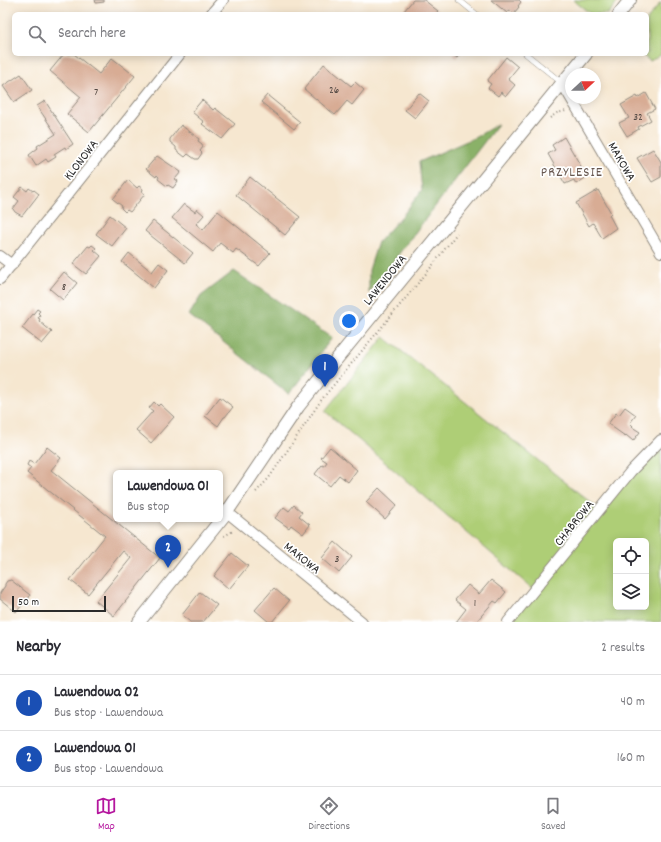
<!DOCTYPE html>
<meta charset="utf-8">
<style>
:root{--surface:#fff;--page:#f7f7f7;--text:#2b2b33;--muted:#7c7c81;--line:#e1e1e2;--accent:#b5179e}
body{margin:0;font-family:Dekko,sans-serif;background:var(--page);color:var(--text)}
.controls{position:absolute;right:12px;bottom:12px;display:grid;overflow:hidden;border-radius:6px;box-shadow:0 2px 10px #0003}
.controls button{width:36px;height:36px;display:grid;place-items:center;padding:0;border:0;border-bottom:1px solid var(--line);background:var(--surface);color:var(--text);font:20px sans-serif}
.compass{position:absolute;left:565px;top:68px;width:36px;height:36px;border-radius:50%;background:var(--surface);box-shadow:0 2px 10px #0003;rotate:68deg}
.scale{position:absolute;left:12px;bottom:10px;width:94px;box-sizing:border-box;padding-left:4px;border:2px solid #2b2b2b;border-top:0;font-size:11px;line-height:14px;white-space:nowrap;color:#2b2b2b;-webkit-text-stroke:3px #fff;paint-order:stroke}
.you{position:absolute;left:349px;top:321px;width:14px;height:14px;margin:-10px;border:3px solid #fff;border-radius:50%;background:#1a73e8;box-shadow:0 0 0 6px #1a73e833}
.badge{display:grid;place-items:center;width:26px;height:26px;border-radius:50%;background:var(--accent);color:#fff;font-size:13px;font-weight:700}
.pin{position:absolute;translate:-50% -33px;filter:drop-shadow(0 1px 2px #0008)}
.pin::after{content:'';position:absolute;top:21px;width:14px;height:12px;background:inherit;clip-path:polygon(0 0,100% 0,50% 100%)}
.popup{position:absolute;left:113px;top:470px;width:110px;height:52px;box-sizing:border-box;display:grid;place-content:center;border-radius:6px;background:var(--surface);filter:drop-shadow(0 1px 3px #0005);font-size:13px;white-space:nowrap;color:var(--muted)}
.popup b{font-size:15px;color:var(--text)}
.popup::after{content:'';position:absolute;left:50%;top:100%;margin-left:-8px;border:8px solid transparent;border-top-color:var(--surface)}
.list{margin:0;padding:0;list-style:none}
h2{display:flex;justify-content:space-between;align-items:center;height:52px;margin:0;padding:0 16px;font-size:17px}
h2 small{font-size:13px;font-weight:400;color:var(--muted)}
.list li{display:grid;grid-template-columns:26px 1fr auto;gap:12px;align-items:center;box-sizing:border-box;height:56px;padding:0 16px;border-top:1px solid var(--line)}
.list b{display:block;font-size:15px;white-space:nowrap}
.list p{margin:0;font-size:13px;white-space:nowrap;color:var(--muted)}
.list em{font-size:13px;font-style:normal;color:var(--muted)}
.icon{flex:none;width:22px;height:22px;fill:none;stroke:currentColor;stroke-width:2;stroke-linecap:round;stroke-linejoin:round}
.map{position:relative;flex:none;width:661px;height:622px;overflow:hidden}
.search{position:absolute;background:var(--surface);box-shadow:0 2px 10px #0003;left:12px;right:12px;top:12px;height:44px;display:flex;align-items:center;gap:10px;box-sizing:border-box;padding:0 14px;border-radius:6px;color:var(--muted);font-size:15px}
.sheet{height:164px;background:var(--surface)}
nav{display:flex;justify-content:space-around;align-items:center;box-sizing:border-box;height:56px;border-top:1px solid var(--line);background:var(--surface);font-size:11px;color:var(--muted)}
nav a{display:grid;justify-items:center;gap:2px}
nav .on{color:var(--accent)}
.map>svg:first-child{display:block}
.green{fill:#aece76;stroke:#6c7c50;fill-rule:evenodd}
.forest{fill:#8ab167;stroke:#5a6e49}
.building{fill:#d8ac94}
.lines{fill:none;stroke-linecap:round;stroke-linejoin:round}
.service-casing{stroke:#90897e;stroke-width:6}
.minor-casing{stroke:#90897e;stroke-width:12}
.tertiary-casing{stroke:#90897e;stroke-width:14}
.path{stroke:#90897e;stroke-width:2;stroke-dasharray:1 3;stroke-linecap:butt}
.service{stroke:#fff;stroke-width:5}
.minor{stroke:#fff;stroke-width:10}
.tertiary{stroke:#fff;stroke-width:12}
.labels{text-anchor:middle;stroke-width:3.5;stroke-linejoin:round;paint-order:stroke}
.number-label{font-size:11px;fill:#564b45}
.street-label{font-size:13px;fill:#2b2b2b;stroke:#fff}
.neighbourhood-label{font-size:14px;letter-spacing:1px;fill:#685850;stroke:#fff}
</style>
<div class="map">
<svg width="661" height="622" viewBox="0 0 661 622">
<rect width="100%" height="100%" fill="#fff"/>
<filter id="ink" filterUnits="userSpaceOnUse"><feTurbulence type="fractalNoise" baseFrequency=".025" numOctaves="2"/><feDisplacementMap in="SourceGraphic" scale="8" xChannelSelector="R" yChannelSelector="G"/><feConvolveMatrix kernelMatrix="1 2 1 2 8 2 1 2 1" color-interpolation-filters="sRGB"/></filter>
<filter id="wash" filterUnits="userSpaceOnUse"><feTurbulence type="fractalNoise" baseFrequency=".012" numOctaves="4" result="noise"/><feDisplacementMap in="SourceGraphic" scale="16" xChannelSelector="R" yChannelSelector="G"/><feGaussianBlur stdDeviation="0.9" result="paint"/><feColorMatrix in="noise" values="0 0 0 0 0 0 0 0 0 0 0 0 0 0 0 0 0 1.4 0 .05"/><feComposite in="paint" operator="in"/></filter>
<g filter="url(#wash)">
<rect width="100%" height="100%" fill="#f6e7d0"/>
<g class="green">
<path d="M 573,0 L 619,0 L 608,14 L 591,14 Z"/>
<path d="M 661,2 L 661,55 L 650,61 L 641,54 L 647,54 L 647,20 Z"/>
<path d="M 384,337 L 600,510 L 661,440 L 661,622 L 508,622 L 534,590 L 325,411 ZM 616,541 L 646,541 L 646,607 L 616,607 Z"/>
</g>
<g class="forest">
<path d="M 498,124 L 369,293 L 369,270 L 378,242 L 403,215 L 422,190 L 419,162 L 476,137 Z"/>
<path d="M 234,271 L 332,338 L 289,394 L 189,315 L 201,296 Z"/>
</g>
<g id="blocks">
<g class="building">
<path d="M 95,0 L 104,0 L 104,2 L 96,3 Z"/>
<path d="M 413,0 L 424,0 L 438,11 L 435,14 L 407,14 L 404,11 Z"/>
<path d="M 491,0 L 519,0 L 521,2 L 518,6 L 519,7 L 514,13 L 509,10 L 507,13 Z"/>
<path d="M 64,54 L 74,54 L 99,74 L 112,58 L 135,76 L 89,132 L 67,114 L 81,97 L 50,71 Z"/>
<path d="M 452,54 L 460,54 L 457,58 Z"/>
<path d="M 506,57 L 518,67 L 508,79 L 515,85 L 506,96 L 501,92 L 498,96 L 488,88 L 491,84 L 487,81 Z"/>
<path d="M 324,64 L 351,86 L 355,82 L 364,90 L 352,105 L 347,101 L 335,115 L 304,89 Z"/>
<path d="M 21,74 L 32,90 L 14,102 L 3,86 Z"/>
<path d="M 419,93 L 429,101 L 415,118 L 405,110 Z"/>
<path d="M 646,93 L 655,109 L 647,113 L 651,120 L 638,127 L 639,129 L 627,136 L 619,123 L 629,118 L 621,105 L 637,96 L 638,98 Z"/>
<path d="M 267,95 L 300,122 L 294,129 L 261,102 Z"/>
<path d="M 202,100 L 213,110 L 215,108 L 235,124 L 222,139 L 202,124 L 204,122 L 192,112 Z"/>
<path d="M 45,101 L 73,144 L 66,149 L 65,147 L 54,154 L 56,157 L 48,162 L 46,159 L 36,166 L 29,155 L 38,148 L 37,146 L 56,134 L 37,106 Z"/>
<path d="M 181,125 L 199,139 L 198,141 L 202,144 L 203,147 L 200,151 L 202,153 L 198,159 L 195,159 L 188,154 L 185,157 L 176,150 L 176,147 L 170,142 L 170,139 Z"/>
<path d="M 564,137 L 587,177 L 576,184 L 574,180 L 565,184 L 548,154 L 555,150 L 552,145 Z"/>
<path d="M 653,149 L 661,162 L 661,177 L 652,182 L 637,158 Z"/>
<path d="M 157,156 L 181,172 L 175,179 L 178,181 L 173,188 L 168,185 L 167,186 L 158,179 L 159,177 L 157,175 L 156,177 L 146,169 Z"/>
<path d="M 250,177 L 300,217 L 285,235 L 236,195 Z"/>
<path d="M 128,180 L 137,188 L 139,186 L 143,189 L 142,192 L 145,194 L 130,212 L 127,210 L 125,212 L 121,208 L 122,206 L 113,199 Z"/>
<path d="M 22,187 L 27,191 L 29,188 L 33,191 L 34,190 L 39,194 L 22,216 L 15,212 L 13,209 L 19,201 L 14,197 Z"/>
<path d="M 598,190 L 611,213 L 609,215 L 616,228 L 602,238 L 593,223 L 589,226 L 576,203 Z"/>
<path d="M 184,204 L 195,212 L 197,209 L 204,215 L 196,224 L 203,230 L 218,211 L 270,253 L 259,266 L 236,249 L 233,253 L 220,243 L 213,252 L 172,218 Z"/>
<path d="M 110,215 L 126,228 L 112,246 L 96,234 Z"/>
<path d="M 153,221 L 193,253 L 185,263 L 145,231 Z"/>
<path d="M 92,245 L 96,248 L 94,250 L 101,256 L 86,274 L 73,264 L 88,246 L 90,247 Z"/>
<path d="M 129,253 L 152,272 L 159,263 L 168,270 L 154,288 L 122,262 Z"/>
<path d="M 64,272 L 77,283 L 63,300 L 50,289 Z"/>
<path d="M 37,309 L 40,311 L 38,313 L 40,315 L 38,318 L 40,319 L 39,321 L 52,332 L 42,344 L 22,328 Z"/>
<path d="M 220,397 L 233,407 L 225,417 L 224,417 L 218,426 L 205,416 Z"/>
<path d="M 154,402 L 158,406 L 160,404 L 174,417 L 151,443 L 136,430 L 153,411 L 149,408 Z"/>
<path d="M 625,407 L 636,415 L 630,423 L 633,426 L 632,427 L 640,432 L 633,441 L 626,435 L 625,436 L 608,424 L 616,413 L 619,415 Z"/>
<path d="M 47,447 L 61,458 L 51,470 L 160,558 L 114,616 L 96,601 L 131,558 L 123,551 L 88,594 L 70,580 L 105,536 L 27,473 L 31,468 L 27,465 L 29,461 L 34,464 Z"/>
<path d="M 330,447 L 357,470 L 348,482 L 339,475 L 330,486 L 315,474 L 322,465 L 324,466 L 327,462 L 321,458 Z"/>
<path d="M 379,488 L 397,505 L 385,519 L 366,502 Z"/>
<path d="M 294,505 L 302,512 L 299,516 L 310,525 L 303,534 L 291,525 L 289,528 L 275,518 L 284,507 L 289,511 Z"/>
<path d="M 335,542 L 352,557 L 339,573 L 322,558 Z"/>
<path d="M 232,553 L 248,566 L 229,589 L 214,576 Z"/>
<path d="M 11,580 L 30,595 L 27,602 L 25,602 L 16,612 L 0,599 L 0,593 L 5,586 L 5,584 L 7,581 Z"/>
<path d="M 491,580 L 506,592 L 497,603 L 494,601 L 476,622 L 456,622 L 466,609 L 455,600 L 468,585 L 479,594 Z"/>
<path d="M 274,588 L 289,601 L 272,622 L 269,622 L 255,610 Z"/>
<path d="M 200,592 L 217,605 L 203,622 L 190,622 L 182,615 Z"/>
</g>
</g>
</g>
<g filter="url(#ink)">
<use href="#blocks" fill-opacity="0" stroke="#90897e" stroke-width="1"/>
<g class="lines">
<defs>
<g id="service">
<path d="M 459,0 L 476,14"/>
<path d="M 526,54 L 562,83"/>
</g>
<g id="minor">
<path d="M 211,14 L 223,0"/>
<path d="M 562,83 L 661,252"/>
<path d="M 0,256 L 12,265"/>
<path d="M 0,279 L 180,54"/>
<path d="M 227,512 L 362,622"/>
<path d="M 508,622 L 631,471 L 661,440"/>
</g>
<g id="tertiary">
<path d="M 619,14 L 630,0"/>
<path d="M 139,622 L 227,512 L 298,407 L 318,382 L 586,54"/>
</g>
</defs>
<use href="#service" class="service-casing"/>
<use href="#minor" class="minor-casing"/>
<use href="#tertiary" class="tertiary-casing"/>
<g class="path">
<path d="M 550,118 L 557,113 L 566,111"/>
<path d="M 256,492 L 269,478 L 322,399 L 429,270 L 457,233"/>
<path d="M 224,536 L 233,531"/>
</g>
<use href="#service" class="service"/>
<use href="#minor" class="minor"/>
<use href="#tertiary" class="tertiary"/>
</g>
</g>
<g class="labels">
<g class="number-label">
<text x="334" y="93">26</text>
<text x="96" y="95">7</text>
<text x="638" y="120">32</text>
<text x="64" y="290">8</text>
<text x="337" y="562">3</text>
<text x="475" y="606">1</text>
</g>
<g class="street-label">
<text transform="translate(80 159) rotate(-52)" y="5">KLONOWA</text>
<text transform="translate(623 161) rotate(60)" y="5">MAKOWA</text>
<text transform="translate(384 279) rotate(-51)" y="5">LAWENDOWA</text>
<text transform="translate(573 522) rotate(-51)" y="5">CHABROWA</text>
<text transform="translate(303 557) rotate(39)" y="5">MAKOWA</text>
</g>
<g class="neighbourhood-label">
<text x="572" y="176">PRZYLESIE</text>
</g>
</g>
</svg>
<div class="controls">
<button><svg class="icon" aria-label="locate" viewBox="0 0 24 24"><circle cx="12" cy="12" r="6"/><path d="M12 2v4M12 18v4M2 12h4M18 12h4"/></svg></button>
<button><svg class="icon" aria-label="layers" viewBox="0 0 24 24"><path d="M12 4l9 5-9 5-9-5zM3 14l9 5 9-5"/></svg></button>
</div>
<svg class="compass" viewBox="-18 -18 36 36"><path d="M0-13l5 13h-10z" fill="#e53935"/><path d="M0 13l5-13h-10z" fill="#7c7c81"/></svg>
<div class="scale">50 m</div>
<div class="you"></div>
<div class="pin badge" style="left:325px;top:387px;background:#1a4fb4">1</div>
<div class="pin badge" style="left:168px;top:568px;background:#1a4fb4">2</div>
<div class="popup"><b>Lawendowa 01</b>Bus stop</div>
<div class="search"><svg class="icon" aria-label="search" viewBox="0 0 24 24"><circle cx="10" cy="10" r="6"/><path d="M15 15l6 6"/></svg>Search here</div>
</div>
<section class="sheet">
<h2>Nearby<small>2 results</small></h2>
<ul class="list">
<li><span class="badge" style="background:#1a4fb4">1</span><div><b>Lawendowa 02</b><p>Bus stop · Lawendowa</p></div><em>40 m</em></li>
<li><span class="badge" style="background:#1a4fb4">2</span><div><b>Lawendowa 01</b><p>Bus stop · Lawendowa</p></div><em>160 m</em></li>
</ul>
</section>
<nav>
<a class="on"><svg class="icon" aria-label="map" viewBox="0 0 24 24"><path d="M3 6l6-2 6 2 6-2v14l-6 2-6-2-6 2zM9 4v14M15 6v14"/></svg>Map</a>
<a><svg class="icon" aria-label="directions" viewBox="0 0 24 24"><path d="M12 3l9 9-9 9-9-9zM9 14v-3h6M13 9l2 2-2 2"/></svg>Directions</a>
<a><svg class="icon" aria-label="saved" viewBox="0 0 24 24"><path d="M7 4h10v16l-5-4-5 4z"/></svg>Saved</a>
</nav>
